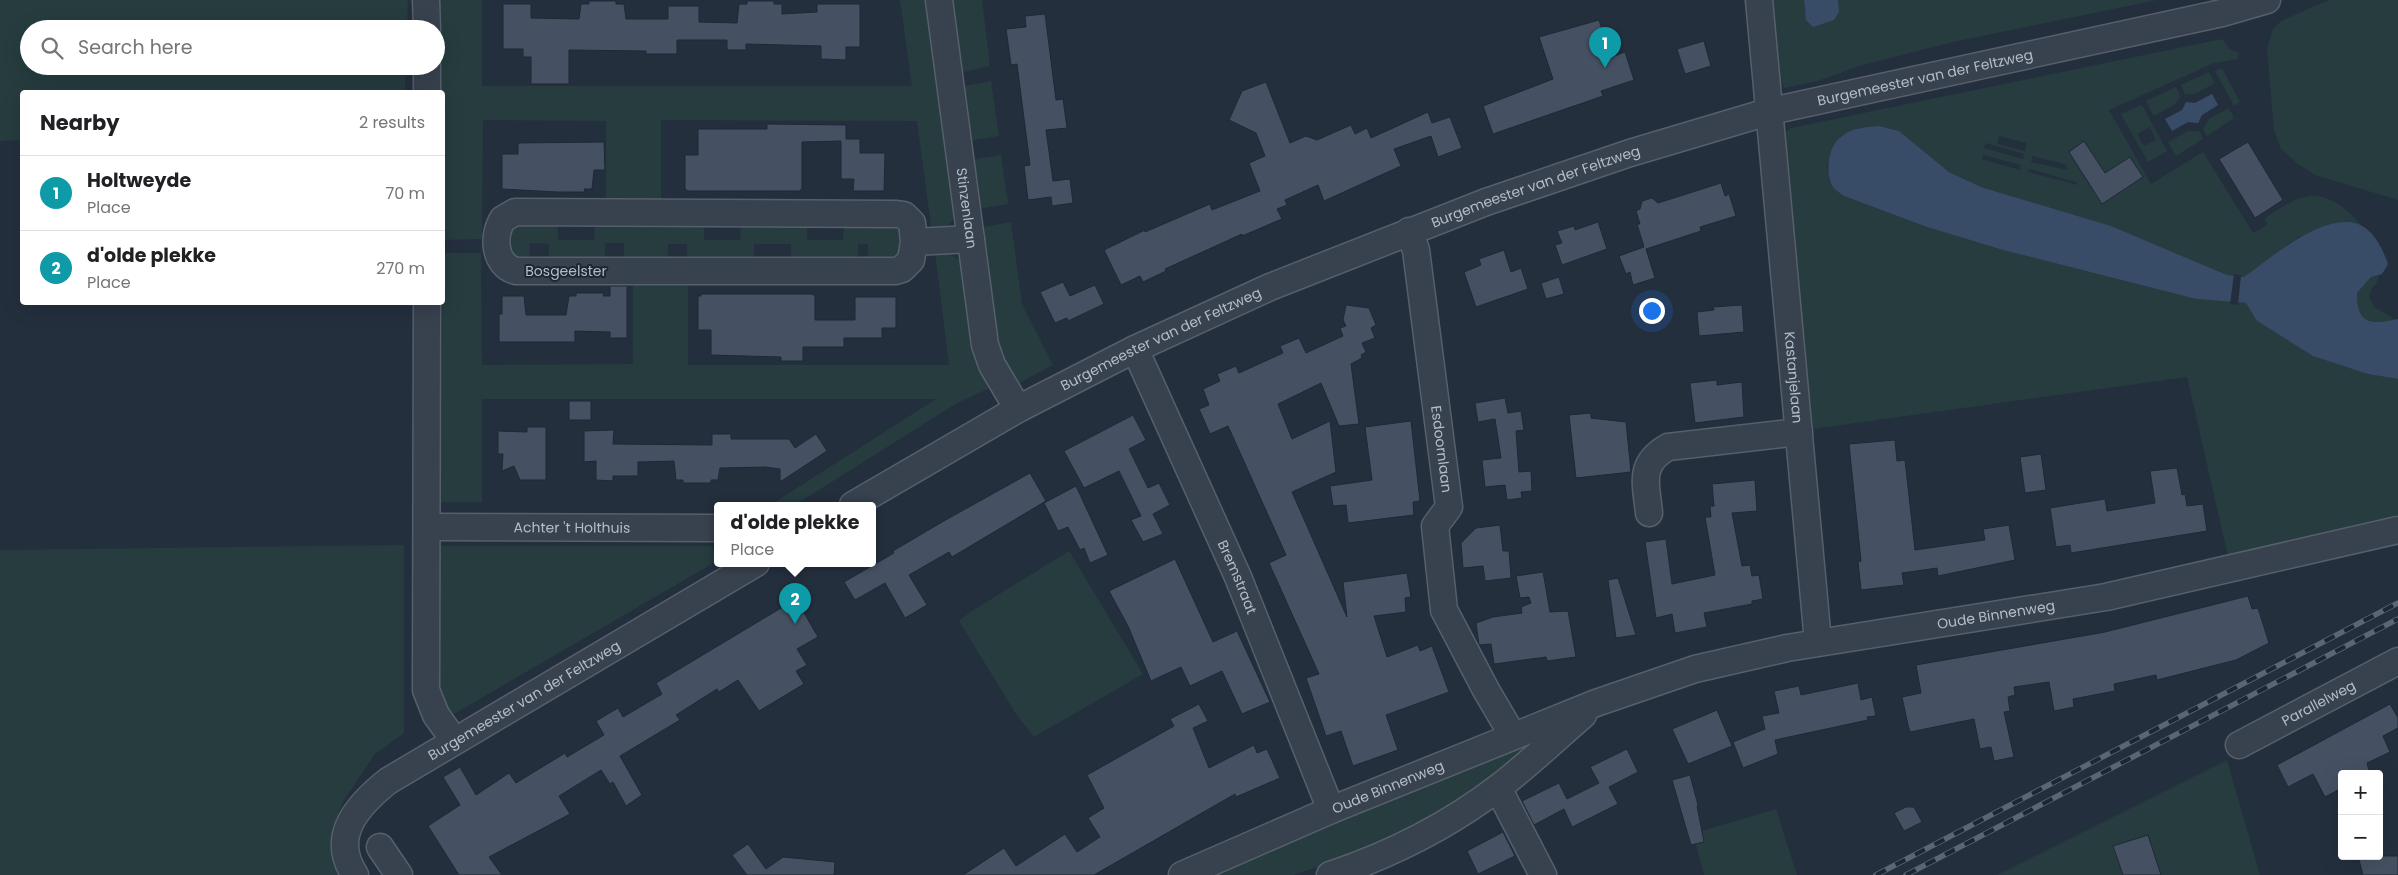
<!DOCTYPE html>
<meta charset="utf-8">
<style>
:root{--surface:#fff;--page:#f6f6f6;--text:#202124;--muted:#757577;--line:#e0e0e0;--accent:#506383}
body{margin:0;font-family:Poppins,sans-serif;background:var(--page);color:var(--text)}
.controls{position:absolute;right:15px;bottom:15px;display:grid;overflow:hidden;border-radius:5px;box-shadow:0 5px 20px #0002}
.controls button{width:45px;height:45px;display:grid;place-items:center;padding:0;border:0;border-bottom:1px solid var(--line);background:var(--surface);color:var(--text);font:25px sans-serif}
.you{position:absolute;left:1651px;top:310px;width:18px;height:18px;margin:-12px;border:4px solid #fff;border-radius:50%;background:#1a73e8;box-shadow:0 0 0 8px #1a73e833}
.badge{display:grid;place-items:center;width:32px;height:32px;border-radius:50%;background:var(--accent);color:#fff;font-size:16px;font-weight:700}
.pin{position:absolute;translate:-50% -41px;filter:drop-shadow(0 1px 2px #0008)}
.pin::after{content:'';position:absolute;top:26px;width:18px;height:15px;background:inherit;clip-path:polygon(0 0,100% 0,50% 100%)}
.popup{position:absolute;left:714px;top:502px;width:162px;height:65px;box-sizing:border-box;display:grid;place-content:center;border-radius:5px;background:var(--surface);filter:drop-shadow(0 1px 4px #0005);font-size:16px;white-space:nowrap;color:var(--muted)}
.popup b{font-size:19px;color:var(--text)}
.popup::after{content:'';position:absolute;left:50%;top:100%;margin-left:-10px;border:10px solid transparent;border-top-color:var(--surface)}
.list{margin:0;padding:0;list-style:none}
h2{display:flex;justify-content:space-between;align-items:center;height:65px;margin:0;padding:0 20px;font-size:21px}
h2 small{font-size:16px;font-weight:400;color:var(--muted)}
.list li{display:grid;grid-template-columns:32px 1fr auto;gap:15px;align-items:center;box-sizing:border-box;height:75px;padding:0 20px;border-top:1px solid var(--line)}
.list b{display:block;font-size:19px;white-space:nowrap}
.list p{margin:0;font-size:16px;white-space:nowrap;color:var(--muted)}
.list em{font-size:16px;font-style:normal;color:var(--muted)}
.icon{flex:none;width:28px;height:28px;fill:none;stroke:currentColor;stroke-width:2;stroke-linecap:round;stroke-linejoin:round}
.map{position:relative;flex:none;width:2398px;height:875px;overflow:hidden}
.search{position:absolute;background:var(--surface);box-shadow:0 5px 20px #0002;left:20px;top:20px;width:425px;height:55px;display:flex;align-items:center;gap:12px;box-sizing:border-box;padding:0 18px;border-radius:28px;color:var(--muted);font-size:19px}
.panel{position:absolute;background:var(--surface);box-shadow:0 5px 20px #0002;left:20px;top:90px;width:425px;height:215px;border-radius:5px}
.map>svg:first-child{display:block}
.green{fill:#263c3f;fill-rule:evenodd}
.water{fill:#394c67}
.pier{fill:#242f3e}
.building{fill:#455162;stroke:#1f2835}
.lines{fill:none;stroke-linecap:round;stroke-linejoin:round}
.minor-casing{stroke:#565f6c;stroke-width:29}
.minor{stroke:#38414e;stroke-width:26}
.rail-casing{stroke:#5a6575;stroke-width:5.5}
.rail{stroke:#1d2633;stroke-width:4;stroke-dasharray:11;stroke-linecap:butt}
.labels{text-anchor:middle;stroke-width:4;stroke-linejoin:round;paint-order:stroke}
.street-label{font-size:14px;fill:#b4bcc9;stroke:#1d2633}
</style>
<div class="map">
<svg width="2398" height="875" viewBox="0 0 2398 875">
<rect width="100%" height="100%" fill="#242f3e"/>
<g class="green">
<path d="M 0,0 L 408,0 L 407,29 L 29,29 L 29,66 L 406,66 L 405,92 L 22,92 L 22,140 L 0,141 Z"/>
<path d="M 432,0 L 482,0 L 482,86 L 912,86 L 900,0 L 930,0 L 956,216 L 945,229 L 932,233 L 917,121 L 661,120 L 661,203 L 606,203 L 606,121 L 483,120 L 482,239 L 443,240 L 442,92 L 432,92 C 437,61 437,32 432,0 Z"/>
<path d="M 949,0 L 982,0 L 990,66 L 959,73 Z"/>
<path d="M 1770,0 L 1804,0 L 1804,10 L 1839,4 L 1838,0 L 2157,0 L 1953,42 L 1862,65 L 1818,81 L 1785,88 L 1779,80 Z"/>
<path d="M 2329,0 L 2398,0 L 2398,200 L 2315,175 L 2297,163 L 2281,149 L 2274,130 L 2267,49 L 2273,29 L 2281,21 Z"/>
<path d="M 2222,39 L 2229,49 L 2239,53 L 2238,59 L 2214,63 L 2109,110 L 2151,184 L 2203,152 L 2253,233 L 2268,224 L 2264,219 C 2278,210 2293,198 2309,196 C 2351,192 2398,266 2372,288 L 2369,296 L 2374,307 L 2396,320 C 2370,325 2357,324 2357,293 L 2371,277 L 2382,274 L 2300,236 L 2244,277 L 2227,275 L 2111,226 L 1981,187 L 1949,172 L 1899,131 L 1879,126 L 1858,129 L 1841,136 L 1830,156 L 1827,165 L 1830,182 L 1844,196 L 1855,200 L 1927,227 L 2003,250 L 2196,299 L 2246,303 L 2256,320 L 2368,374 L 2398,379 L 2398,515 L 2228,556 L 2187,377 L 1812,429 L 1784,133 L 1791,128 ZM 1999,136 L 2027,143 L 2025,151 L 1997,144 ZM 1986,143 L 2024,154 L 2023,159 L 1984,148 ZM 1983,155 L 2021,165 L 2020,170 L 1982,159 ZM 2032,156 L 2065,164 L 2068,170 L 2031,162 ZM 2029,169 L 2076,182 L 2078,185 L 2028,172 Z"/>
<path d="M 2222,68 L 2240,102 L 2234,106 L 2215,71 Z"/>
<path d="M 2209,72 L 2215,83 L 2195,94 L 2185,94 L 2181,85 Z"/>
<path d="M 991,81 L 999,136 L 968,141 L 961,87 Z"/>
<path d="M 2176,87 L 2180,97 L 2174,105 L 2154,116 L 2146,101 Z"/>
<path d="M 2142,105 L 2167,151 L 2148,162 L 2121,114 ZM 2150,127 L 2156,140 L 2144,146 L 2137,134 Z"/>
<path d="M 2229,108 L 2234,118 L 2207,136 L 2203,129 L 2209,119 Z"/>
<path d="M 2188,131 L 2199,131 L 2203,139 L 2176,156 L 2168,142 Z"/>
<path d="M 1001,155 L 1008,204 L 977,209 L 970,160 Z"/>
<path d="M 1011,222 L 1022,304 L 1053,365 L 1019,383 L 1012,379 L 997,351 L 979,228 Z"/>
<path d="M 558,223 L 558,240 L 594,240 L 595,223 L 704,223 L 704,240 L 740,240 L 741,223 L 807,223 L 807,240 L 843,240 L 844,223 L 902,227 L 901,257 L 868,261 L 868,244 L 858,244 L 858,261 L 791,261 L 791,244 L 754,244 L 754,261 L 687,260 L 687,244 L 668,244 L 668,261 L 624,260 L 624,243 L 605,243 L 605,260 L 549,260 L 549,244 L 530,243 L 529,260 L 517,260 L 508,254 L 510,225 Z"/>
<path d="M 943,251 L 960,260 L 965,268 L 992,387 L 957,403 L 795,505 L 762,505 L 762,502 L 775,502 L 936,399 L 482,399 L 482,502 L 440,502 L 443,253 L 481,253 L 482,365 L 633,364 L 633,282 L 688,282 L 688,365 L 949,365 L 935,252 Z"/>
<path d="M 404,545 L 404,733 L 375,754 L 344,800 L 337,817 L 336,835 L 339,875 L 0,875 L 0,550 Z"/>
<path d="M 432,546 L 710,546 L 716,550 L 717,561 L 447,718 L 440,710 Z"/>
<path d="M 1069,551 L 1143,674 L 1034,737 L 1016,714 L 959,621 L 972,611 Z"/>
<path d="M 1538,737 L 1542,741 L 1465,796 L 1438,813 L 1356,854 L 1293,875 L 1204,875 Z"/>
<path d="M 2227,760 L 2260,875 L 1997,875 Z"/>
<path d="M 1776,809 L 1797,875 L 1704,875 L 1695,841 L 1695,833 Z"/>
</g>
<g class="water">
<path d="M 1804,0 L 1838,0 L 1839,12 L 1834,20 L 1813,27 L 1806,20 Z"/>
<path d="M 2212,94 L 2218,105 L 2202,115 L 2198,123 L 2188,122 L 2172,131 L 2165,119 L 2182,110 L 2186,102 L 2195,103 Z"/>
<path d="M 1879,126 L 1899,131 L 1949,172 L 1981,187 L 2111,226 L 2227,275 L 2244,277 C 2271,258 2336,200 2369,231 C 2378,239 2384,253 2388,264 L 2382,274 L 2371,277 L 2357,293 C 2357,325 2371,325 2398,319 L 2398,379 L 2368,374 L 2313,356 L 2256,320 L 2246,303 L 2196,299 L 2003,250 L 1927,227 L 1844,196 C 1839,192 1833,189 1831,183 C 1825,168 1829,145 1842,136 C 1852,128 1866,127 1879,126 Z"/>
</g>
<path class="pier" d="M 2234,274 L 2241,275 L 2238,305 L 2230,304 Z"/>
<g class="building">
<path d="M 589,1 L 616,1 L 616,4 L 624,4 L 626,19 L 668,19 L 668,6 L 699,6 L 699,22 L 737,23 L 739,4 L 747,4 L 747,1 L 774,1 L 774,4 L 782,4 L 782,14 L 817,12 L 817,4 L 860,4 L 860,47 L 846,47 L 846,60 L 821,59 L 821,46 L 746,44 L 746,50 L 727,50 L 727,40 L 677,40 L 677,54 L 646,54 L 646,51 L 569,50 L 569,84 L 531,84 L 531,57 L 523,57 L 523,49 L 503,49 L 503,4 L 531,4 L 531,18 L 579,19 L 581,4 L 589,4 Z"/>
<path d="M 1045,14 L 1056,100 L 1063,99 L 1067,128 L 1046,130 L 1053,181 L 1070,179 L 1073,203 L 1052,206 L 1051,197 L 1028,200 L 1024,166 L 1030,165 L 1017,64 L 1011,65 L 1006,29 L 1026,27 L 1025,16 Z"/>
<path d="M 1599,20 L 1611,57 L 1625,52 L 1634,80 L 1601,91 L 1603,96 L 1493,134 L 1483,106 L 1553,79 L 1539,37 Z"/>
<path d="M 1704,41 L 1711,66 L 1685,74 L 1677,49 Z"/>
<path d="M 1266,82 L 1290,143 L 1306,136 L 1317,140 L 1351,125 L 1355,134 L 1367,128 L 1371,138 L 1428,112 L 1432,123 L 1450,117 L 1462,148 L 1438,157 L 1431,136 L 1394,149 L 1401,166 L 1324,201 L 1318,185 L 1285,200 L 1287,205 L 1277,209 L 1282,219 L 1242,236 L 1242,234 L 1165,269 L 1166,271 L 1143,282 L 1140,276 L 1121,285 L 1104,250 L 1145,230 L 1145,232 L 1210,204 L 1212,210 L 1260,191 L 1249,163 L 1265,156 L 1256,133 L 1229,120 L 1242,91 Z"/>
<path d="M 767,124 L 846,125 L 846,139 L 860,139 L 860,153 L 885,153 L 884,191 L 853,191 L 854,179 L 841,179 L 841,141 L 802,142 L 802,189 L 799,191 L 688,191 L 685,189 L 685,155 L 698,155 L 698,129 L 767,129 Z"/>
<path d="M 2084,141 L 2105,173 L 2130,157 L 2143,177 L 2102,204 L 2069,152 Z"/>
<path d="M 604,142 L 605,170 L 594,170 L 592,189 L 584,189 L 585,192 L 557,192 L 502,189 L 502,154 L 518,154 L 518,143 Z"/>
<path d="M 2248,142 L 2283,200 L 2255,218 L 2219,159 Z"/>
<path d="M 1721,183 L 1725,196 L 1729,194 L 1736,216 L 1700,227 L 1701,231 L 1646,249 L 1655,278 L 1633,285 L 1630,272 L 1626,274 L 1619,256 L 1644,247 L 1637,224 L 1640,224 L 1636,211 L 1640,209 L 1642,201 L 1652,198 L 1658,203 Z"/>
<path d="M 1598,222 L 1607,249 L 1562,265 L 1555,245 L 1562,243 L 1557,231 L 1574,226 L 1575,230 Z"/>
<path d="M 1504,250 L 1511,272 L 1521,268 L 1528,289 L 1476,307 L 1464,272 L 1481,265 L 1479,259 Z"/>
<path d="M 1559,277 L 1564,294 L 1546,299 L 1541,283 Z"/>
<path d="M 1063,282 L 1070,296 L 1095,285 L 1104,304 L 1068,321 L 1067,318 L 1055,323 L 1040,292 Z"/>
<path d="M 610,286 L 627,286 L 627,338 L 610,338 L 610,332 L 575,331 L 575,342 L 499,342 L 499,314 L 502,314 L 502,296 L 524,296 L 526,315 L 566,315 L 569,296 L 576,296 L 576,293 L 604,293 L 603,296 L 610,296 Z"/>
<path d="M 701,294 L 812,294 L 815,296 L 815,320 L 855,320 L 855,297 L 896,297 L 896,328 L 882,328 L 882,338 L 844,338 L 844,347 L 803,347 L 803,361 L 781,361 L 781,357 L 711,355 L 711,330 L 698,330 L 698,296 L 701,296 Z"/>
<path d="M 1346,305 L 1369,308 L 1376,325 L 1371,328 L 1375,338 L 1362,343 L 1366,352 L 1361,355 L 1362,358 L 1351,364 L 1359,424 L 1339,426 L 1321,383 L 1278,404 L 1292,439 L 1330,421 L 1336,472 L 1292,492 L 1347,617 L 1343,582 L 1407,573 L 1411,597 L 1405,598 L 1406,612 L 1374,616 L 1387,657 L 1418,645 L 1420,651 L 1432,646 L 1449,692 L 1386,715 L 1398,750 L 1353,766 L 1341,731 L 1326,736 L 1306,678 L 1319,674 L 1269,563 L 1286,555 L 1228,426 L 1210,434 L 1199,409 L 1209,405 L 1203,389 L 1220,381 L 1217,374 L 1236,366 L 1239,373 L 1283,353 L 1280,346 L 1299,338 L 1306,353 L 1343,336 L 1340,328 L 1346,326 L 1343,320 Z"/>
<path d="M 1742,305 L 1744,332 L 1699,336 L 1697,312 L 1714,310 L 1713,307 Z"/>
<path d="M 1717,380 L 1717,385 L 1742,382 L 1744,417 L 1695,423 L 1690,383 Z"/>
<path d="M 1505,398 L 1508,413 L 1521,411 L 1524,430 L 1516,431 L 1519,472 L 1531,471 L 1532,491 L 1521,492 L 1522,498 L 1507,500 L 1505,485 L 1485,487 L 1482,460 L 1501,458 L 1495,419 L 1478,422 L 1475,403 Z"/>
<rect x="569" y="401" width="22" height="19"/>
<path d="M 1591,413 L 1591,418 L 1626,422 L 1631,472 L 1576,478 L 1569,415 Z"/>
<path d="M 1133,415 L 1146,440 L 1129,449 L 1148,488 L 1159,483 L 1170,505 L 1153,514 L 1163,534 L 1143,542 L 1131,520 L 1141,516 L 1119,471 L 1084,488 L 1064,451 Z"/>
<path d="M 1411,421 L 1420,501 L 1413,502 L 1414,515 L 1348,523 L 1346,505 L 1333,506 L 1330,486 L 1372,480 L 1365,427 Z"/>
<path d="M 527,427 L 546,427 L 546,480 L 520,480 L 514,466 L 502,471 L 503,454 L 498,454 L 498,431 L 527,432 Z"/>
<path d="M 614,430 L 613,444 L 712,445 L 712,434 L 731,434 L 731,439 L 789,439 L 795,448 L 816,434 L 827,451 L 780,482 L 780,469 L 765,467 L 720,468 L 718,480 L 711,480 L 711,483 L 683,483 L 683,480 L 676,480 L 674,461 L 638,462 L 638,476 L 613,476 L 613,481 L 596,480 L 596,461 L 584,462 L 584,431 Z"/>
<path d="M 1895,440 L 1897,461 L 1905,460 L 1915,550 L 1985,540 L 1983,529 L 2009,525 L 2015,560 L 1938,576 L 1937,568 L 1902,573 L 1904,585 L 1861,590 L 1858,562 L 1861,561 L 1849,444 Z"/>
<path d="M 2041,454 L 2046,490 L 2025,493 L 2020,457 Z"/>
<path d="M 2177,468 L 2182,495 L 2185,494 L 2187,506 L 2203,504 L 2207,531 L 2071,553 L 2070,545 L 2056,547 L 2050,508 L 2105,499 L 2107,511 L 2155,503 L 2150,471 Z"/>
<path d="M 1030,473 L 1046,501 L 952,557 L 949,552 L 909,575 L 927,605 L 905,618 L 885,583 L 855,600 L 844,582 L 894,553 L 893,551 L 942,522 Z"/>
<path d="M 1755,480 L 1757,511 L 1732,513 L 1742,566 L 1750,565 L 1752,576 L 1759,575 L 1763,599 L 1752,601 L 1752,604 L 1704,613 L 1707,627 L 1675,633 L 1672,614 L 1656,618 L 1645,542 L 1666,539 L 1672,584 L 1715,575 L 1705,517 L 1711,517 L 1710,506 L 1714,506 L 1712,484 Z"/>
<path d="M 1076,486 L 1108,555 L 1090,563 L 1084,548 L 1080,550 L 1068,527 L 1058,531 L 1044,503 Z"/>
<path d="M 1500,525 L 1503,551 L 1509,551 L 1511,578 L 1485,581 L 1483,566 L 1463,568 L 1461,543 L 1476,528 Z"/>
<path d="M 1175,559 L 1213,642 L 1237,631 L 1270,702 L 1242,714 L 1222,671 L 1190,686 L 1181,667 L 1151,681 L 1128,626 L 1109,591 Z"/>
<path d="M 1543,572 L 1550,612 L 1568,611 L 1576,657 L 1547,661 L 1546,657 L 1494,664 L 1491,644 L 1479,645 L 1476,623 L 1493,617 L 1522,613 L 1521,607 L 1531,603 L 1529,597 L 1520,598 L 1516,576 Z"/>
<path d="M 1618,578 L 1636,635 L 1616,638 L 1608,580 Z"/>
<path d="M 2248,596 L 2252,609 L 2258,608 L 2269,643 L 2236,660 L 2157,680 L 2156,675 L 2114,684 L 2115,691 L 2073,699 L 2074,707 L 2054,711 L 2049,682 L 2014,687 L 2015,695 L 2008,697 L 2010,711 L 2004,712 L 2014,757 L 1994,761 L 1991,747 L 1980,749 L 1974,719 L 1910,732 L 1908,725 L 1902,697 L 1921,693 L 1916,665 L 2105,632 Z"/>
<path d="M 796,599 L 818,637 L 797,649 L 807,665 L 796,671 L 804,684 L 759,711 L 738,680 L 719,692 L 717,689 L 676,715 L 680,720 L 620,756 L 642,795 L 626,806 L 613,782 L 610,784 L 601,770 L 559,796 L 570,814 L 489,857 L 502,875 L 459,875 L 428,826 L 460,805 L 443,777 L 460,767 L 476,795 L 509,773 L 516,783 L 565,753 L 567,757 L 604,735 L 596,721 L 618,708 L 623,717 L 662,694 L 656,683 Z"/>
<path d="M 1858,683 L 1861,700 L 1872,697 L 1876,716 L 1867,717 L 1868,720 L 1775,740 L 1778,754 L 1743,768 L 1733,742 L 1765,729 L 1762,716 L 1779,713 L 1774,691 L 1799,686 L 1801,695 Z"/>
<path d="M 1199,704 L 1208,721 L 1193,728 L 1209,768 L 1254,745 L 1257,753 L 1267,749 L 1280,778 L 1236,797 L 1235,794 L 1094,875 L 963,875 L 1004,848 L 1016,866 L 1065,834 L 1077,852 L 1100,837 L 1088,818 L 1104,808 L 1087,775 L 1174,726 L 1170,719 Z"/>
<path d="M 2390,704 L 2398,718 L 2398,728 L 2383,736 L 2390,752 L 2367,763 L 2370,774 L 2342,774 L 2342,788 L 2325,797 L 2313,774 L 2288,787 L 2277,765 Z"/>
<path d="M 1717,710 L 1732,746 L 1688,764 L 1672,729 Z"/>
<path d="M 1627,749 L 1638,772 L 1609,787 L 1618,804 L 1572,827 L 1564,809 L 1534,825 L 1522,801 L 1559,783 L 1567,799 L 1599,783 L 1590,767 Z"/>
<path d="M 1690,775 L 1698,805 L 1697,806 L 1704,842 L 1691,845 L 1672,780 Z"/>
<path d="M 1906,807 L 1914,807 L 1922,822 L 1904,831 L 1894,813 Z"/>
<path d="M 1503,832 L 1515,856 L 1478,874 L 1467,851 Z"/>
<path d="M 2148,835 L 2161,875 L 2123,875 L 2113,846 Z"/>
<path d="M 748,844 L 766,869 L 783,857 L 835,862 L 834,875 L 747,875 L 732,855 Z"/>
<path d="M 2358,856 L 2398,856 L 2398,875 L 2363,875 Z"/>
</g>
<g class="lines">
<defs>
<g id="minor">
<path d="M 426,0 L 427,29"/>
<path id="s1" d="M 939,0 L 985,345 L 992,365 L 1018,409"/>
<path id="s2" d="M 1759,0 L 1818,642"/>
<path d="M 427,66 L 427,92"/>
<path id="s3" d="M 1409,231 L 1416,250 L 1449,507 L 1435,526 L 1444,610 L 1486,690 L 1513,736"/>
<path d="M 914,242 L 911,260 L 902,269 L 895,271 L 516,271 C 494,265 492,236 503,219 L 515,212 L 897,214 L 904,215 L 912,223 L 914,242 L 971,239"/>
<path d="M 427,302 L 426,690 L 436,715 L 454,740"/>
<path id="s4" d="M 1135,349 L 1238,577 L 1331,810"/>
<path id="s5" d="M 853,505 L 1018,409 L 1135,349 L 1270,287 L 1486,202 L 1630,153 L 1771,111 L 2222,13 L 2267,0"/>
<path d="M 1649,513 C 1646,483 1638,464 1668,447 L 1799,432"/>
<path id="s6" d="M 427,527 L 718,528"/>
<path id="s7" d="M 2239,745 L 2398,661"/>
<path d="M 1498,788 L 1543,875"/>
<path d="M 380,847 L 399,875"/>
<path id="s8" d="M 355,875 C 329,836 358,805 388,781 L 756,563"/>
<path id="s9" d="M 1182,875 L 1331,810 L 1596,703 L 1695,669 L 1787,648 L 2106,597 L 2398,530"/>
<path d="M 1330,875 C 1390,855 1448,826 1499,787 C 1528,765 1555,739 1583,715"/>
</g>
</defs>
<use href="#minor" class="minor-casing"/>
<use href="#minor" class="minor"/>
<defs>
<g id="rail">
<path d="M 1876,875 L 2398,603"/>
<path d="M 1906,875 L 2398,619"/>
</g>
</defs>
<use href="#rail" class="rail-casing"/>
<use href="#rail" class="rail"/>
</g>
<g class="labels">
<g class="street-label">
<text dy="5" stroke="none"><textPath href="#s5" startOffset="1160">Burgemeester van der Feltzweg</textPath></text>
<text dy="5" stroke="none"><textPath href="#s5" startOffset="755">Burgemeester van der Feltzweg</textPath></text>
<text dy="5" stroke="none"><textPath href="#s1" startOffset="210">Stinzenlaan</textPath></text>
<text x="566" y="276">Bosgeelster</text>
<text dy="5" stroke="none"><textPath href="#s5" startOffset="350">Burgemeester van der Feltzweg</textPath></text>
<text dy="5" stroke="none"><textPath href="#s2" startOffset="379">Kastanjelaan</textPath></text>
<text dy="5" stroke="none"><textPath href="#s3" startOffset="221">Esdoornlaan</textPath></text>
<text dy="5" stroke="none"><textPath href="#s6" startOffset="145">Achter 't Holthuis</textPath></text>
<text dy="5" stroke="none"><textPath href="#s4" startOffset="250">Bremstraat</textPath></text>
<text dy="5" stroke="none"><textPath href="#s9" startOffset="859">Oude Binnenweg</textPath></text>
<text dy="5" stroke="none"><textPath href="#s8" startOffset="270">Burgemeester van der Feltzweg</textPath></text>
<text dy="5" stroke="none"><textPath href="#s7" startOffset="90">Parallelweg</textPath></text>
<text dy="5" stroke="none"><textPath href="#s9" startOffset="224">Oude Binnenweg</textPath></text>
</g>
</g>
</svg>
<div class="controls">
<button>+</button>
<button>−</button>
</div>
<div class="you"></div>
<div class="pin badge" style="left:1605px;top:68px;background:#0f9aa8">1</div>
<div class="pin badge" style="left:795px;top:624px;background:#0f9aa8">2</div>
<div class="popup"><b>d'olde plekke</b>Place</div>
<div class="search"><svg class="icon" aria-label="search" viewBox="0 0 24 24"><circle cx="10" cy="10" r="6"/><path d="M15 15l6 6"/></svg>Search here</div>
<section class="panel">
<h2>Nearby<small>2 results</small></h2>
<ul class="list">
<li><span class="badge" style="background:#0f9aa8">1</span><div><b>Holtweyde</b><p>Place</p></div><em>70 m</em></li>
<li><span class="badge" style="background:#0f9aa8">2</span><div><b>d'olde plekke</b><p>Place</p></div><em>270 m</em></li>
</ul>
</section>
</div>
